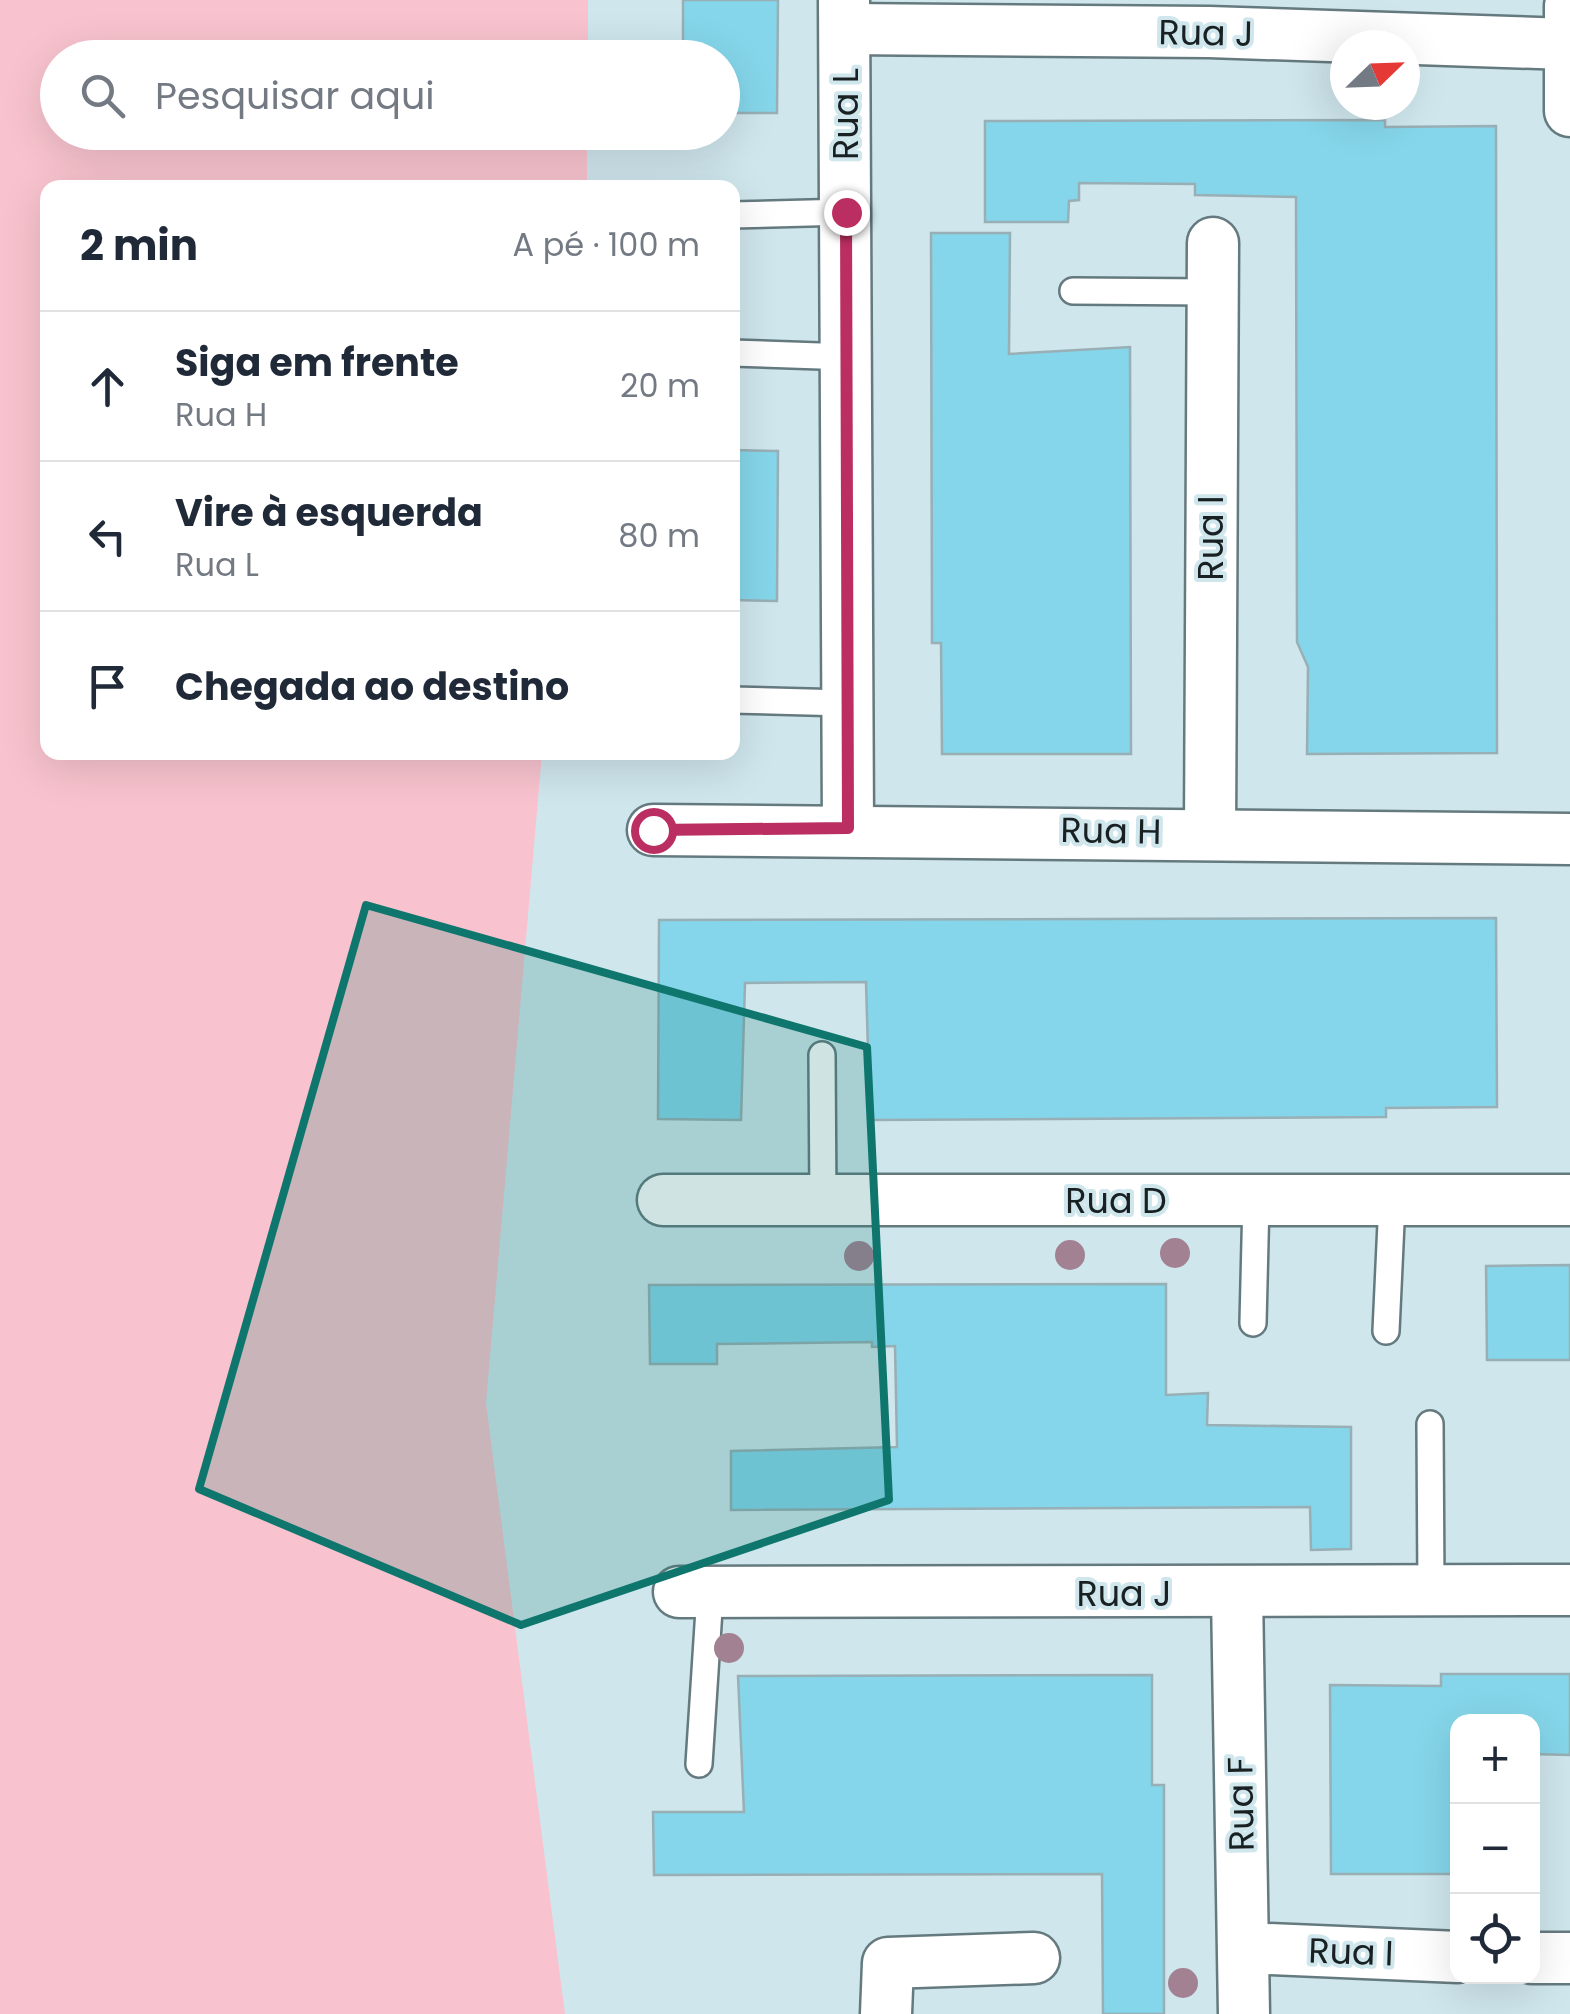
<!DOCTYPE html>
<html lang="pt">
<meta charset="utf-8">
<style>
:root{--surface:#fff;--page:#f2f2f3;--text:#1f2937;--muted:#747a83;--line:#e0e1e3}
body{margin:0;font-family:Poppins,sans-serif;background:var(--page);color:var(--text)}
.controls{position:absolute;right:30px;bottom:30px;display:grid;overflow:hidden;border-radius:20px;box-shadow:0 10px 40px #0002}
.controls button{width:90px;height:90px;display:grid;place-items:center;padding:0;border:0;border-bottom:2px solid var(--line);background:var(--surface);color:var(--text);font:50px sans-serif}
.compass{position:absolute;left:1330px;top:30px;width:90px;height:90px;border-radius:50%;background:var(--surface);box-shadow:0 10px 40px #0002;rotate:67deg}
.stop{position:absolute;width:30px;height:30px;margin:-22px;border:8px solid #bb2e61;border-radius:50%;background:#fff}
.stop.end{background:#bb2e61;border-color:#fff;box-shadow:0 2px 10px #0008}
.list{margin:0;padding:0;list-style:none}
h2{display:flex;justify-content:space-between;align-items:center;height:130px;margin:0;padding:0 40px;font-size:42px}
h2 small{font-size:32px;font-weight:400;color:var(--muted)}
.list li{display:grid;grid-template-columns:65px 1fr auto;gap:30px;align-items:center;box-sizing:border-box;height:150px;padding:0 40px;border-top:2px solid var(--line)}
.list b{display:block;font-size:38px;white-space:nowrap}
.list p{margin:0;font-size:32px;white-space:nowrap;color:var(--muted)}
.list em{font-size:32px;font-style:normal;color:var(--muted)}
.icon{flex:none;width:55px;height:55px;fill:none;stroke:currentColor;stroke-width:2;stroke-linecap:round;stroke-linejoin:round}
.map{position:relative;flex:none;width:1570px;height:2014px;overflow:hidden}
.search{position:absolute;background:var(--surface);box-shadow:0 10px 40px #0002;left:40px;top:40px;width:700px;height:110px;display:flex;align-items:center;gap:25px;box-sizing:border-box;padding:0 35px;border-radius:55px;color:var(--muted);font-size:38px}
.panel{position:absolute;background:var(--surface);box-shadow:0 10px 40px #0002;left:40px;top:180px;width:700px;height:580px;border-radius:20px}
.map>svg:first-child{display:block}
.green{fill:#f8c3ce}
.building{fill:#85d6ea;stroke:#98afb5;stroke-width:2.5}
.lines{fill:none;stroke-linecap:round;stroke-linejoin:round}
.lane-casing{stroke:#657a7f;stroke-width:30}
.street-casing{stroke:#657a7f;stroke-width:55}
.lane{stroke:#fff;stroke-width:25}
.street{stroke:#fff;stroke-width:50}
.tree{fill:#a28192}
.route{stroke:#bb2e61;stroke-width:12}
.marked{fill:#0f766e;fill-opacity:0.2;stroke:#0f766e;stroke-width:8;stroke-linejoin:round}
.labels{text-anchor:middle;stroke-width:8;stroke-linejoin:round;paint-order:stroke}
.street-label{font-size:35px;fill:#182022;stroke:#cfe6ed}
</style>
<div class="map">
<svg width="1570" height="2014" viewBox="0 0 1570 2014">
<rect width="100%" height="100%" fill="#cfe6ed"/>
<path class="green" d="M 0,0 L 588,0 L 588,57 L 58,58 L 58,132 L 587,133 L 587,187 L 48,188 L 48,752 L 542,753 L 486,1403 L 565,2014 L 0,2014 Z"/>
<g class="building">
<path d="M 683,0 L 778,0 L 777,113 L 722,113 L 722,58 L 683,58 Z"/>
<path d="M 1385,120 L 1385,127 L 1496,126 L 1497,753 L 1307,754 L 1308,667 L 1297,642 L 1296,197 L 1195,195 L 1195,184 L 1079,183 L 1079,200 L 1069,201 L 1068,222 L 985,222 L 985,121 Z"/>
<path d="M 931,233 L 1010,233 L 1009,354 L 1130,347 L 1131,754 L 942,754 L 941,643 L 932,643 Z"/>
<path d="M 732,450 L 778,451 L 777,601 L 732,600 Z"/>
<path d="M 1496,918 L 1497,1107 L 1386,1108 L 1386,1117 L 870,1120 L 866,982 L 745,983 L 741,1120 L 658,1119 L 659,920 Z"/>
<path d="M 1570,1265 L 1570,1360 L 1487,1360 L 1486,1266 Z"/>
<path d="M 1166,1284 L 1166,1395 L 1208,1393 L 1207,1425 L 1351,1427 L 1351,1549 L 1311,1550 L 1310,1507 L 731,1510 L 731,1451 L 897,1447 L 895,1346 L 872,1347 L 872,1342 L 717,1344 L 717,1364 L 650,1364 L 649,1285 Z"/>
<path d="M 1441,1674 L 1570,1674 L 1570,1755 L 1532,1754 L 1532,1722 L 1458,1722 L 1458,1874 L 1331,1874 L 1330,1685 L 1441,1686 Z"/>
<path d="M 1152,1675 L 1152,1785 L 1164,1785 L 1164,2014 L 1103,2014 L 1102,1874 L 654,1875 L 653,1812 L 744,1812 L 738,1676 Z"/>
</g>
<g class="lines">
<defs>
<g id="lane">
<path d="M 732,215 L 847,212"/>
<path d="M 1073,291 L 1211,292"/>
<path d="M 732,353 L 849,357"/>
<path d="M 732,700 L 846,703"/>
<path d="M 822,1055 L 823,1203"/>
<path d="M 1253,1323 L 1256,1200"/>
<path d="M 1386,1331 L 1392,1201"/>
<path d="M 1430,1424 L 1431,1590"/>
<path d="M 699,1764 L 710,1594"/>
</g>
<g id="street">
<path d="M 844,0 L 848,828"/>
<path d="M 1570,6 L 1570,111"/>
<path d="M 845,29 L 1209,32 L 1567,44"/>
<path d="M 653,830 L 1570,839"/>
<path d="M 1210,832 L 1213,243"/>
<path d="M 663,1200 L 1570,1200"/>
<path d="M 679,1592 L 1570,1590"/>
<path d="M 1237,1594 L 1244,2014"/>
<path d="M 1244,1948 L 1458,1957"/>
<path d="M 1532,1958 L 1570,1958"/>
<path d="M 886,2014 L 888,1963 L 1034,1958"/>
</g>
</defs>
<use href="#lane" class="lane-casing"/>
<use href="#street" class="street-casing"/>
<use href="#lane" class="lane"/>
<use href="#street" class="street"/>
</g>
<g class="tree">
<circle cx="1175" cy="1253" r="15"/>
<circle cx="1070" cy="1255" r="15"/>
<circle cx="859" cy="1256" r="15"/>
<circle cx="729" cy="1648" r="15"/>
<circle cx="1183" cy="1983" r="15"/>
</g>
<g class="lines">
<path class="route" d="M 653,830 L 848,828 L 846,212"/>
</g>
<path class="marked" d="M 366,905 L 867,1047 L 889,1500 L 521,1625 L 199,1489 Z"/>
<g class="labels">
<g class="street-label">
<text transform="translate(1206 33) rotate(1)" y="12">Rua J</text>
<text transform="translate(846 114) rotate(-90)" y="12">Rua L</text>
<text transform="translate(1211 538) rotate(-90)" y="12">Rua I</text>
<text transform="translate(1111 831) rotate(1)" y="12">Rua H</text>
<text x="1116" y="1213">Rua D</text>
<text x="1124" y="1606">Rua J</text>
<text transform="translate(1241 1804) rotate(-91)" y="12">Rua F</text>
<text transform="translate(1351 1952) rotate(2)" y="12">Rua I</text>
</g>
</g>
</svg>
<div class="controls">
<button>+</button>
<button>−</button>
<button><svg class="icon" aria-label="locate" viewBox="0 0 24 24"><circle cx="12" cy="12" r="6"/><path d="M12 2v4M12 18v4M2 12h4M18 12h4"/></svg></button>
</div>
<svg class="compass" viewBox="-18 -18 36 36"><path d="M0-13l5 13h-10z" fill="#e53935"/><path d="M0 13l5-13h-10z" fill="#747a83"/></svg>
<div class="stop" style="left:653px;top:830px"></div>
<div class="stop end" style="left:846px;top:212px"></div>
<div class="search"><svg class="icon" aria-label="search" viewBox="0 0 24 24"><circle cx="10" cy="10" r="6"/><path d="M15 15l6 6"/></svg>Pesquisar aqui</div>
<section class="panel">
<h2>2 min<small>A pé · 100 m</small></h2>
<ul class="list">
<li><svg class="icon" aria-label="ahead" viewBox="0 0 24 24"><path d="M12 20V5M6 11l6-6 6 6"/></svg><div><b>Siga em frente</b><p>Rua H</p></div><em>20 m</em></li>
<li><svg class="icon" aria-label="left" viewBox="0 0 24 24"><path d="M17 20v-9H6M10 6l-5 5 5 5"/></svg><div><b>Vire à esquerda</b><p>Rua L</p></div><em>80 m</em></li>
<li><svg class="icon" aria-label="arrive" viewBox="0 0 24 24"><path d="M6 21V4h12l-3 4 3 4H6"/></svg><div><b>Chegada ao destino</b></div></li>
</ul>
</section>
</div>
